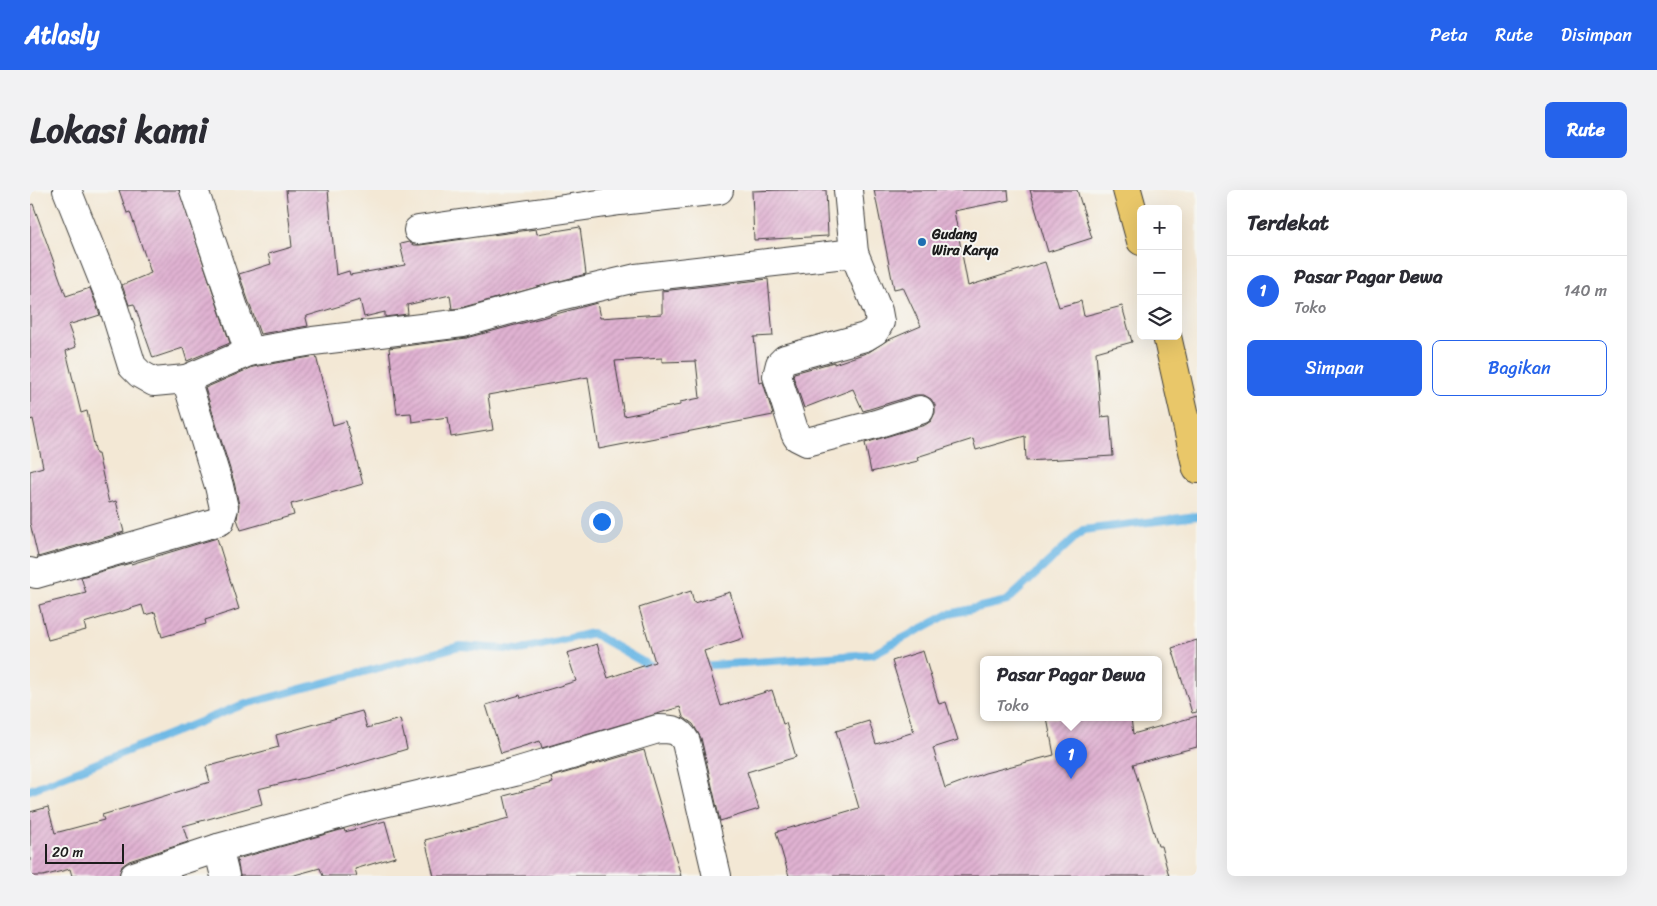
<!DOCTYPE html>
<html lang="id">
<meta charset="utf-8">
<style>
:root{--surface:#fff;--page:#f2f2f3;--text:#2b2b33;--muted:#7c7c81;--line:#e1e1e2;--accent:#2563eb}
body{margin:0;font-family:Sriracha,sans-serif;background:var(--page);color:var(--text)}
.controls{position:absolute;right:15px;top:15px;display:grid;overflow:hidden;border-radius:8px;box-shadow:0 5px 20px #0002}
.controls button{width:45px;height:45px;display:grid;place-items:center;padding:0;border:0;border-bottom:1px solid var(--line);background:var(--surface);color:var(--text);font:25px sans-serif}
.scale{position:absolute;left:15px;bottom:12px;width:79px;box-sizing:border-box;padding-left:5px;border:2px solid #1c1c1c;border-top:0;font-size:14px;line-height:18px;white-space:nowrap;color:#1c1c1c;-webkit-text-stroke:4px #f6f6f2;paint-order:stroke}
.you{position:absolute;left:571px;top:331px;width:18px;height:18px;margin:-12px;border:4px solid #fff;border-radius:50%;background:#1a73e8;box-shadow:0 0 0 8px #1a73e833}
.badge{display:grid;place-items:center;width:32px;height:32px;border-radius:50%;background:var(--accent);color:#fff;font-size:16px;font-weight:700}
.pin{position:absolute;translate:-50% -41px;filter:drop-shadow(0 1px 2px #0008)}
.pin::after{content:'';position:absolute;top:26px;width:18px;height:15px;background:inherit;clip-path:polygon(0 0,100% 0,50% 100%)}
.popup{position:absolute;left:950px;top:466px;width:182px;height:65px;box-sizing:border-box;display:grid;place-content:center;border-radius:8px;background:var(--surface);filter:drop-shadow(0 1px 4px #0005);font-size:16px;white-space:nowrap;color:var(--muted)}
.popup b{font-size:19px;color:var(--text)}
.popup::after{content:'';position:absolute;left:50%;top:100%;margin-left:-10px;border:10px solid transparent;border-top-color:var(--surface)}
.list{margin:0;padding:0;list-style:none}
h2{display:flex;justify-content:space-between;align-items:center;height:65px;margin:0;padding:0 20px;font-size:21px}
h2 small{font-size:16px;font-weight:400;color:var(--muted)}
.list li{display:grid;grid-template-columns:32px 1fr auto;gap:15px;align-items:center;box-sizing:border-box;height:70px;padding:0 20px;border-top:1px solid var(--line)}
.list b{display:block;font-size:19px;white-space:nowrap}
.list p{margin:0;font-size:16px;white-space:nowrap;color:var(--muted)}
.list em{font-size:16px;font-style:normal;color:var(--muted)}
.actions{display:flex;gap:10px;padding:15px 20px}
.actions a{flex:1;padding:11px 0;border:1px solid var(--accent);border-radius:8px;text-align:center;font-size:18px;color:var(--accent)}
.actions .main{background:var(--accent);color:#fff}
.icon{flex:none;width:28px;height:28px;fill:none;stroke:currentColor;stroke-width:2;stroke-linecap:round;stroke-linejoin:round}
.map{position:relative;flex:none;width:1167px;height:686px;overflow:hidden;border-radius:8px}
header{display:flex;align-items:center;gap:30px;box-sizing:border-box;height:70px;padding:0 25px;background:var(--accent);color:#fff}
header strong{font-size:24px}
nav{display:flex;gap:28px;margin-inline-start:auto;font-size:18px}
.intro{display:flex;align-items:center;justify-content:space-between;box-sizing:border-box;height:120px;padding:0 30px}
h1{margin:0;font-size:35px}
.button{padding:12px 22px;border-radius:8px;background:var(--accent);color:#fff;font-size:18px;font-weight:700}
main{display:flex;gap:30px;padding:0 30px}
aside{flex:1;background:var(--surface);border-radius:8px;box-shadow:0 5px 20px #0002}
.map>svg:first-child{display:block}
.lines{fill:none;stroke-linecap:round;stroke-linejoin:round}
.stream{stroke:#6cb8e5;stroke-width:8}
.building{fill:url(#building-hatch);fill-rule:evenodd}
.minor-casing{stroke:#3c3b38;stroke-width:30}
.trunk-casing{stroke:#3c3b38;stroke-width:30}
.minor{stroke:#fff;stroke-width:28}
.trunk{stroke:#e9c769;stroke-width:28}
.poi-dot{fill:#1f6fb2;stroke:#f6f6f2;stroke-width:2}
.labels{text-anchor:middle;stroke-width:4;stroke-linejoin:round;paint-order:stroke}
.poi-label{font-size:14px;font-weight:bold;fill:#1c1c1c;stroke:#f6f6f2;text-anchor:start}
</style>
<header>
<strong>Atlasly</strong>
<nav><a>Peta</a><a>Rute</a><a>Disimpan</a></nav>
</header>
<div class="intro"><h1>Lokasi kami</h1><a class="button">Rute</a></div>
<main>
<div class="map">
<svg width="1167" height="686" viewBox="0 0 1167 686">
<defs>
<pattern id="building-hatch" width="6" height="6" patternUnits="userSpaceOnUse" patternTransform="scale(1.25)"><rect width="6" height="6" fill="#e0b2d2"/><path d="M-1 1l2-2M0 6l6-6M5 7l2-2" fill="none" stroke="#c098b4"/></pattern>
</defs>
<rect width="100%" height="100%" fill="#f6f6f2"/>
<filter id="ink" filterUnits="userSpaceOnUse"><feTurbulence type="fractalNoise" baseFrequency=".02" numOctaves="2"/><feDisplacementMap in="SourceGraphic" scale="10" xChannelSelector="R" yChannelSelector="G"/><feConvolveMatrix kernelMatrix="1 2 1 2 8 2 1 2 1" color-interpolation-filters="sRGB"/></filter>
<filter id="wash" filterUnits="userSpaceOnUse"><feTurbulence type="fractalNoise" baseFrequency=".0096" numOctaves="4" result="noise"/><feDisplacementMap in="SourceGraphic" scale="20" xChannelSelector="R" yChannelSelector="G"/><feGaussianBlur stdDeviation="1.12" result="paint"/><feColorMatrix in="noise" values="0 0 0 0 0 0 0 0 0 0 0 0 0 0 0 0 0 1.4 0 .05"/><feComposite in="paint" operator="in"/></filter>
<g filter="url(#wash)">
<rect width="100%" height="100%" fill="#f3e8d5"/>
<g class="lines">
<g class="stream">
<path d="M 669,476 L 843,464 L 919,424 L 977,411 L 1053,340 L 1167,326"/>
<path d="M 0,600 L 212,515 L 430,456 L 490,460 L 562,443 L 620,476 L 625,476"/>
</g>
</g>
<g id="blocks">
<g class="building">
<path d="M 89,0 L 149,0 L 200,153 L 157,171 L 153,158 L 123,168 L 104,114 L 99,115 L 92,95 L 121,83 L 100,22 L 97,23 Z"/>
<path d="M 256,0 L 298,0 L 306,85 L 319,81 L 320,85 L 375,75 L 370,54 L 379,52 L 383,55 L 390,55 L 506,39 L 507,44 L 550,37 L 556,84 L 430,118 L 422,119 L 420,105 L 377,115 L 378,124 L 355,127 L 355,122 L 334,127 L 330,110 L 277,126 L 276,128 L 278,136 L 230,144 L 209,84 L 241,74 L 238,64 L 262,57 Z"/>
<path d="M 750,0 L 796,0 L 798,46 L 724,50 L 722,1 Z"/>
<path d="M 844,0 L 978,0 L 979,10 L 924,21 L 938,96 L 1015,72 L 1029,117 L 1051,111 L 1054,126 L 1092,116 L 1102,152 L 1066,162 L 1071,227 L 1080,226 L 1083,266 L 996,271 L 995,246 L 946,260 L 943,249 L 887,267 L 888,271 L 841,282 L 835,253 L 895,235 L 901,231 L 905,223 L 905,215 L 901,209 L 894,205 L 885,205 L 833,221 L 823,199 L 774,218 L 763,186 L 764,183 L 804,172 L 804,174 L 839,162 L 856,151 L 891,136 L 873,97 L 864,99 Z"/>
<path d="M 1000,0 L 1047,0 L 1062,48 L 1018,62 Z"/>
<path d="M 3,14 L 36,106 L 60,98 L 70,125 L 38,135 L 46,157 L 36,161 L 51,223 L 57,221 L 66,264 L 68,264 L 79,313 L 86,311 L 94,342 L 8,367 L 0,333 L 0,281 L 13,277 L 3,229 L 0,230 L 0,15 Z"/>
<path d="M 738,89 L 743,146 L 724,147 L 729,193 L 733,192 L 743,225 L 569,259 L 558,187 L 458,205 L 463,240 L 421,247 L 418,227 L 382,232 L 381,223 L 367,224 L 359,158 L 437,148 L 567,113 L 570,128 L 632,124 L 632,101 ZM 632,168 L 632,172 L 666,171 L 670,208 L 650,212 L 650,215 L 594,226 L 585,171 Z"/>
<path d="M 286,166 L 303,235 L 316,231 L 333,294 L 261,314 L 264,325 L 211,340 L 207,329 L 209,315 L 204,292 L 175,198 L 223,177 Z"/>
<path d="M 187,348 L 209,419 L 175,430 L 176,434 L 132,447 L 125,422 L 115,425 L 112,415 L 54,433 L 56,440 L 18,450 L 9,415 L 56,403 L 51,387 L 101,373 L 101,374 Z"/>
<path d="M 661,401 L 664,413 L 700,402 L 714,448 L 674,461 L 691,516 L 742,500 L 753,534 L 756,533 L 766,567 L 717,582 L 729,619 L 690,631 L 671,548 L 663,534 L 653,527 L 650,517 L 512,558 L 510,551 L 471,563 L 456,515 L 490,505 L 491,508 L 546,491 L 537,463 L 567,454 L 578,488 L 625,472 L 609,418 Z"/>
<path d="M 1167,450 L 1167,522 L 1162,523 L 1142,458 Z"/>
<path d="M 893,461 L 909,514 L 916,512 L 928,550 L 903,558 L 915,598 L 955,583 L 1024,565 L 1017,528 L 1101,528 L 1103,544 L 1167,526 L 1167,557 L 1103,574 L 1128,656 L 1131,656 L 1139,686 L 759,686 L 746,642 L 829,618 L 806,541 L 839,531 L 846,554 L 884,542 L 862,471 Z"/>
<path d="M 332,521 L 337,538 L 370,529 L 377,559 L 307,580 L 228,599 L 232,614 L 153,636 L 158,652 L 99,671 L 92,676 L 89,686 L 42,686 L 40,679 L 13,686 L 0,686 L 0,622 L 18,617 L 25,643 L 74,630 L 72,625 L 180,592 L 176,577 L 249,557 L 246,545 Z"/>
<path d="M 614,560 L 651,686 L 404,686 L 395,650 L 479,628 L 474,606 L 523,593 L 521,587 Z"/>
<path d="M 355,631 L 365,667 L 325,679 L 327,686 L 293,686 L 290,678 L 261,686 L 210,686 L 207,669 L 314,639 L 315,642 Z"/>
</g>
</g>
</g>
<g filter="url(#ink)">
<use href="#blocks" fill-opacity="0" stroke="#3c3b38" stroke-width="1"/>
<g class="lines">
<defs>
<g id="minor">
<path d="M 37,0 L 83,115 L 102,176 L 110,184 L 124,192 L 156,189"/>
<path d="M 164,0 L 219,162"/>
<path d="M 818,0 L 824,63 L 848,121 L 850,132 L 845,141 L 835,147 L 755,169 L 750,174 L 747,186 L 765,243 L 767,247 L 777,252 L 846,234 L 890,220"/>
<path d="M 388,40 L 590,11 L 689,0"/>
<path d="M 0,382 L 6,384 L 190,331 L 194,318 L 189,296 L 156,189 L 219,162 L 283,151 L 433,133 L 526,107 L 606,88 L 824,63"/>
<path d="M 188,658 L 195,686"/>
<path d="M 104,686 L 188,658 L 337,617 L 485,582 L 628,539 C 642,539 649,539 656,552 L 687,686"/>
</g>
<g id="trunk">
<path d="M 1097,0 L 1111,51"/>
<path d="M 1137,146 L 1167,279"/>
</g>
</defs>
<use href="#minor" class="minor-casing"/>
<use href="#trunk" class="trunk-casing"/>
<use href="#minor" class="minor"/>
<use href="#trunk" class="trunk"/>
</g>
</g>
<circle class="poi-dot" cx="892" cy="52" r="5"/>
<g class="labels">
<g class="poi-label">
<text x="902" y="49">Gudang<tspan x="902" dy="16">Wira Karya</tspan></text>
</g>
</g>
</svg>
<div class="controls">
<button>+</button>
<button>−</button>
<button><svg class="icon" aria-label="layers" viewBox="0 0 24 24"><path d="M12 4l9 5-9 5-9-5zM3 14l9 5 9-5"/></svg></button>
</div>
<div class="scale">20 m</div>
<div class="you"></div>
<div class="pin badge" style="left:1041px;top:589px">1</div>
<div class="popup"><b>Pasar Pagar Dewa</b>Toko</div>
</div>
<aside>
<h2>Terdekat<small></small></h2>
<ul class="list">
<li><span class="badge">1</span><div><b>Pasar Pagar Dewa</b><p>Toko</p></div><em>140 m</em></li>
</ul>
<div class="actions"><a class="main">Simpan</a><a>Bagikan</a></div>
</aside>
</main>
